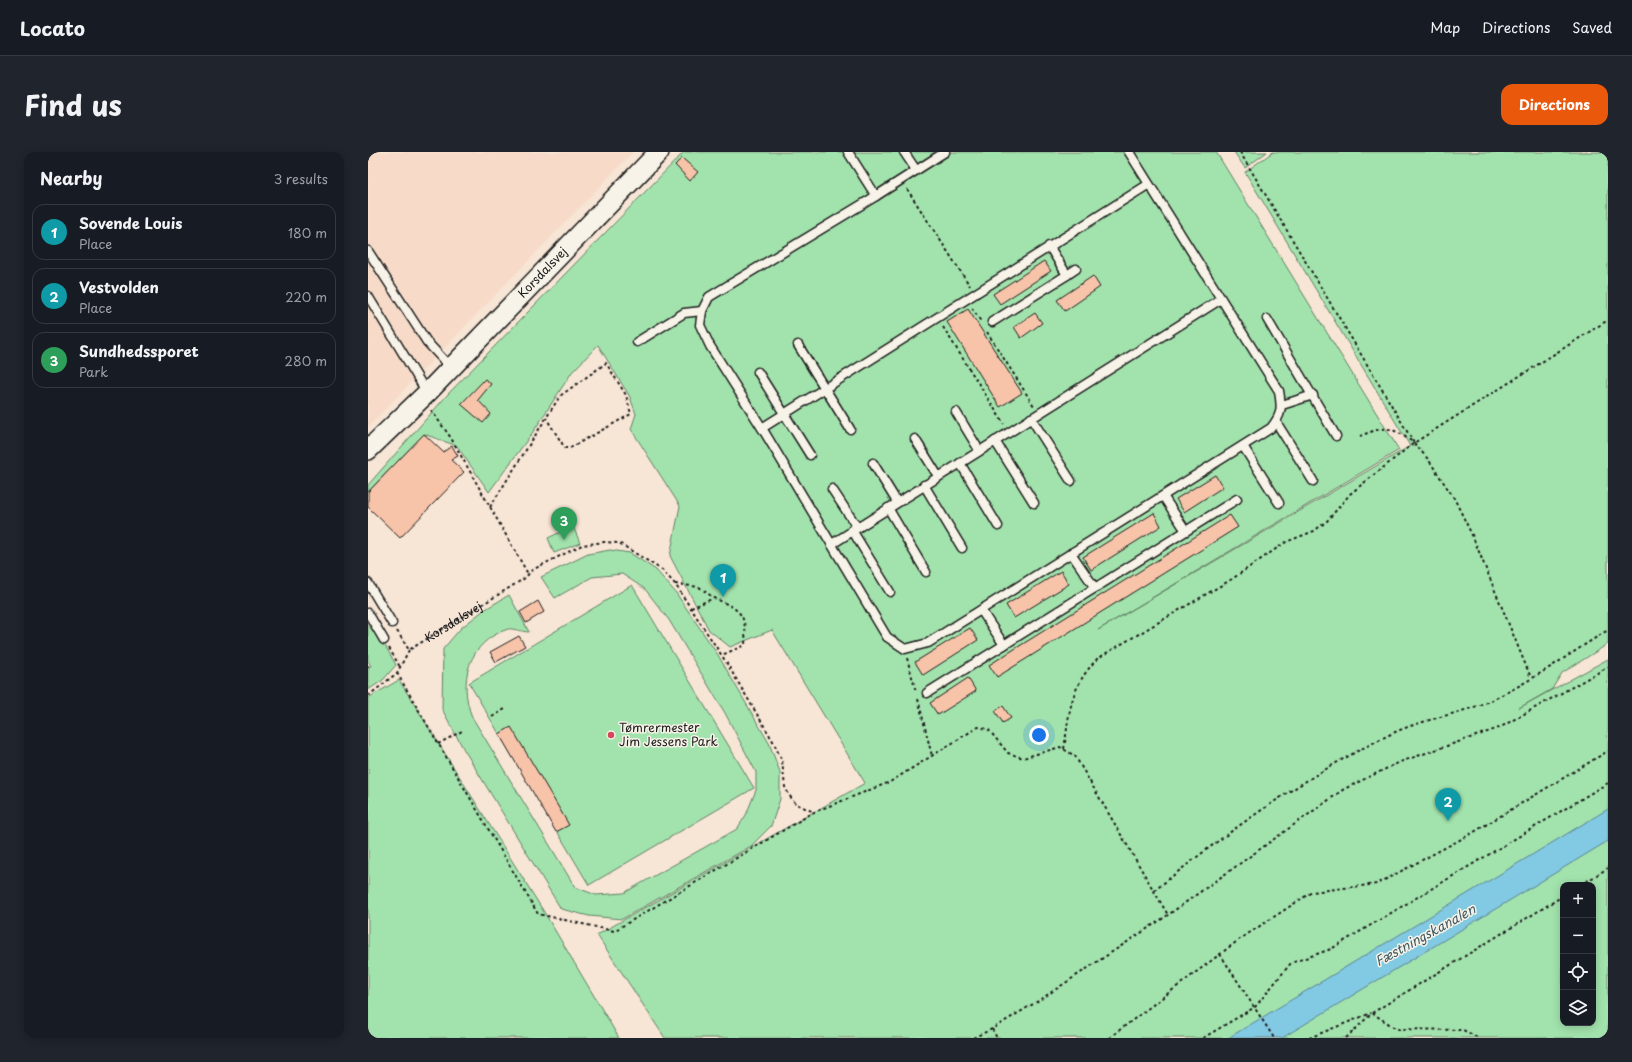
<!DOCTYPE html>
<meta charset="utf-8">
<style>
:root{--surface:#171b24;--page:#20242c;--text:#f1f3f6;--muted:#9ea1a6;--line:#363941;--accent:#ea580c}
body{margin:0;font-family:"Playpen Sans",sans-serif;background:var(--page);color:var(--text)}
.controls{position:absolute;right:12px;bottom:12px;display:grid;overflow:hidden;border-radius:8px;box-shadow:0 2px 10px #0003}
.controls button{width:36px;height:36px;display:grid;place-items:center;padding:0;border:0;border-bottom:1px solid var(--line);background:var(--surface);color:var(--text);font:20px sans-serif}
.you{position:absolute;left:671px;top:583px;width:14px;height:14px;margin:-10px;border:3px solid #fff;border-radius:50%;background:#1a73e8;box-shadow:0 0 0 6px #1a73e833}
.badge{display:grid;place-items:center;width:26px;height:26px;border-radius:50%;background:var(--accent);color:#fff;font-size:13px;font-weight:700}
.pin{position:absolute;translate:-50% -33px;filter:drop-shadow(0 1px 2px #0008)}
.pin::after{content:'';position:absolute;top:21px;width:14px;height:12px;background:inherit;clip-path:polygon(0 0,100% 0,50% 100%)}
.list{margin:0;padding:0;list-style:none}
h2{display:flex;justify-content:space-between;align-items:center;height:52px;margin:0;padding:0 16px;font-size:17px}
h2 small{font-size:13px;font-weight:400;color:var(--muted)}
.list li{display:grid;grid-template-columns:26px 1fr auto;gap:12px;align-items:center;box-sizing:border-box;height:56px;margin:0 8px 8px;padding:0 8px;border:1px solid var(--line);border-radius:12px}
.list b{display:block;font-size:15px;white-space:nowrap}
.list p{margin:0;font-size:13px;white-space:nowrap;color:var(--muted)}
.list em{font-size:13px;font-style:normal;color:var(--muted)}
.icon{flex:none;width:22px;height:22px;fill:none;stroke:currentColor;stroke-width:2;stroke-linecap:round;stroke-linejoin:round}
.map{position:relative;flex:none;width:1240px;height:886px;overflow:hidden;border-radius:12px}
header{display:flex;align-items:center;gap:24px;box-sizing:border-box;height:56px;padding:0 20px;background:var(--surface);border-bottom:1px solid var(--line)}
header strong{font-size:19px}
nav{display:flex;gap:22px;margin-inline-start:auto;font-size:14px}
.intro{display:flex;align-items:center;justify-content:space-between;box-sizing:border-box;height:96px;padding:0 24px}
h1{margin:0;font-size:28px}
.button{padding:10px 18px;border-radius:12px;background:var(--accent);color:#fff;font-size:14px;font-weight:700}
main{display:flex;gap:24px;padding:0 24px}
aside{flex:1;background:var(--surface);border-radius:12px;box-shadow:0 2px 10px #0003}
.map>svg:first-child{display:block}
.built{fill:#f7dbc8}
.green{fill:#a2e3ad;stroke:#5f8064;fill-rule:evenodd}
.water{fill:#82c9e3;stroke:#598493}
.building{fill:#f8c4a9;stroke:#1c1c1c}
.lines{fill:none;stroke-linecap:round;stroke-linejoin:round}
.service-casing{stroke:#1c1c1c;stroke-width:11}
.tertiary-casing{stroke:#1c1c1c;stroke-width:22}
.path{stroke:#1c1c1c;stroke-width:2;stroke-dasharray:3 3;stroke-linecap:butt}
.service{stroke:#f7f3e8;stroke-width:8}
.tertiary{stroke:#f7f3e8;stroke-width:19}
.poi-dot{fill:#d1495b;stroke:#f7f3e8;stroke-width:1.5}
.labels{text-anchor:middle;stroke-width:3;stroke-linejoin:round;paint-order:stroke}
.street-label{font-size:12px;fill:#1c1c1c;stroke:#f7f3e8}
.poi-label{font-size:12px;fill:#1c1c1c;stroke:#f7f3e8;text-anchor:start}
.water-label{font-size:13px;font-style:italic;fill:#405962;stroke:#f7f3e8}
</style>
<header>
<strong>Locato</strong>
<nav><a>Map</a><a>Directions</a><a>Saved</a></nav>
</header>
<div class="intro"><h1>Find us</h1><a class="button">Directions</a></div>
<main>
<aside>
<h2>Nearby<small>3 results</small></h2>
<ul class="list">
<li><span class="badge" style="background:#0f9aa8">1</span><div><b>Sovende Louis</b><p>Place</p></div><em>180 m</em></li>
<li><span class="badge" style="background:#0f9aa8">2</span><div><b>Vestvolden</b><p>Place</p></div><em>220 m</em></li>
<li><span class="badge" style="background:#2e9e5b">3</span><div><b>Sundhedssporet</b><p>Park</p></div><em>280 m</em></li>
</ul>
</aside>
<div class="map">
<svg width="1240" height="886" viewBox="0 0 1240 886">
<rect width="100%" height="100%" fill="#f7e5d5"/>
<filter id="ink" filterUnits="userSpaceOnUse"><feTurbulence type="fractalNoise" baseFrequency=".025" numOctaves="2"/><feDisplacementMap in="SourceGraphic" scale="8" xChannelSelector="R" yChannelSelector="G"/><feConvolveMatrix kernelMatrix="1 2 1 2 8 2 1 2 1" color-interpolation-filters="sRGB"/></filter>
<g filter="url(#ink)">
<path class="built" d="M 0,0 L 265,0 L 0,275 Z"/>
<g class="green">
<path d="M 316,0 L 848,0 L 1031,298 L 730,478 L 1042,294 L 877,20 L 905,0 L 1240,0 L 1240,492 L 1194,521 L 1184,537 L 1151,556 L 1240,507 L 1240,886 L 297,886 L 229,783 L 497,631 L 404,478 L 362,495 L 341,478 L 302,404 L 312,354 L 263,277 L 268,262 L 262,245 L 230,193 L 204,220 L 165,280 L 121,340 L 89,294 L 56,282 L 0,340 L 0,333 L 81,241 ZM 1195,733 L 1225,733 L 1225,871 L 1195,871 Z"/>
<path d="M 866,0 L 899,0 L 877,16 Z"/>
<path d="M 205,374 L 212,391 L 186,401 L 180,386 Z"/>
<path d="M 242,398 L 262,401 L 288,418 L 308,441 L 350,503 L 401,591 L 412,620 L 412,647 L 403,674 L 383,694 L 254,767 L 221,764 L 193,757 L 95,596 L 74,557 L 75,497 L 93,476 L 116,458 L 141,443 L 161,480 C 155,480 145,476 140,477 C 100,490 90,529 104,565 L 207,735 L 228,743 L 256,741 L 369,677 L 378,663 L 388,638 L 388,620 L 357,561 L 301,468 L 277,437 L 254,422 L 224,425 L 187,446 L 173,425 L 220,402 Z"/>
<path d="M 264,433 L 386,636 L 221,733 L 101,531 Z"/>
<path d="M 0,463 L 28,513 L 15,528 L 0,538 L 0,516 L 3,514 L 0,509 Z"/>
<path d="M 31,528 L 176,760 L 251,886 L 0,886 L 0,546 Z"/>
</g>
<path class="water" d="M 1240,657 L 1240,689 L 914,886 L 860,886 Z"/>
<g class="building">
<path d="M 314,6 L 330,20 L 322,29 L 307,13 Z"/>
<path d="M 676,109 L 683,119 L 632,152 L 625,142 Z"/>
<path d="M 725,124 L 732,135 L 697,159 L 689,148 Z"/>
<path d="M 600,157 L 654,241 L 632,255 L 579,170 Z"/>
<path d="M 667,161 L 674,171 L 653,186 L 646,175 Z"/>
<path d="M 117,227 L 123,232 L 110,248 L 123,262 L 115,271 L 93,252 Z"/>
<path d="M 56,282 L 75,300 L 84,294 L 90,304 L 83,308 L 96,320 L 32,386 L 0,355 L 0,340 Z"/>
<path d="M 847,323 L 855,335 L 816,360 L 808,347 Z"/>
<path d="M 786,361 L 793,374 L 723,418 L 715,405 Z"/>
<path d="M 862,363 L 870,375 L 629,525 L 621,513 Z"/>
<path d="M 693,419 L 701,432 L 646,466 L 638,453 Z"/>
<path d="M 170,449 L 176,460 L 158,471 L 152,460 Z"/>
<path d="M 602,476 L 610,488 L 555,523 L 547,510 Z"/>
<path d="M 151,484 L 157,494 L 128,510 L 122,500 Z"/>
<path d="M 600,526 L 608,539 L 570,563 L 562,551 Z"/>
<path d="M 635,554 L 643,566 L 635,571 L 627,559 Z"/>
<path d="M 143,575 L 201,673 L 188,680 L 131,582 Z"/>
</g>
<g class="lines">
<defs>
<g id="service">
<path d="M 480,0 L 508,44"/>
<path d="M 536,0 L 548,18"/>
<path d="M 761,0 C 811,80 861,160 911,239 C 914,257 914,262 903,276 L 560,491 L 537,497 L 519,485 L 394,276 L 781,32"/>
<path d="M 0,99 L 59,190 L 83,216"/>
<path d="M 699,123 L 708,117"/>
<path d="M 0,144 L 59,241"/>
<path d="M 899,167 L 968,284"/>
<path d="M 624,170 L 699,123 L 681,94"/>
<path d="M 269,190 L 316,161 L 334,159"/>
<path d="M 430,193 L 482,277"/>
<path d="M 390,220 L 442,303"/>
<path d="M 914,253 L 945,243"/>
<path d="M 588,260 L 611,298"/>
<path d="M 663,266 L 703,329"/>
<path d="M 908,270 L 945,329"/>
<path d="M 394,276 L 342,194 L 332,173 L 334,159 L 341,145 L 508,44 L 577,0"/>
<path d="M 547,287 L 570,324"/>
<path d="M 627,289 L 666,351"/>
<path d="M 875,294 L 911,351"/>
<path d="M 505,311 L 529,350"/>
<path d="M 592,311 L 630,374"/>
<path d="M 556,333 L 594,396"/>
<path d="M 464,337 L 489,375"/>
<path d="M 795,344 L 818,379"/>
<path d="M 520,356 L 558,420"/>
<path d="M 484,378 L 522,440"/>
<path d="M 464,392 L 853,147"/>
<path d="M 703,401 L 727,436"/>
<path d="M 0,431 L 24,471"/>
<path d="M 613,458 L 636,493"/>
<path d="M 0,461 L 16,488"/>
<path d="M 559,541 L 869,347"/>
</g>
<g id="tertiary">
<path id="s2" d="M 0,298 L 59,241 L 291,0"/>
</g>
</defs>
<use href="#service" class="service-casing"/>
<use href="#tertiary" class="tertiary-casing"/>
<g class="path">
<path d="M 872,0 L 1046,291 C 1022,274 1019,273 992,284"/>
<path d="M 539,37 L 602,134"/>
<path d="M 604,156 L 614,171"/>
<path d="M 575,175 L 636,272"/>
<path d="M 619,180 L 666,254"/>
<path d="M 63,258 L 83,286 L 160,422"/>
<path d="M 1046,291 L 1060,307 L 1086,346 L 1104,383 L 1163,526"/>
<path d="M 122,355 L 192,244 L 238,211 L 258,243 L 263,262 L 202,296 L 197,296 L 178,266"/>
<path d="M 307,432 L 331,435 L 346,446"/>
<path d="M 323,456 L 346,446 C 373,458 379,462 377,493 L 354,503"/>
<path id="s1" d="M 29,479 L 41,498 L 157,426 L 164,418 L 214,393 L 236,390 L 251,391 L 294,418 L 307,432 L 358,510 L 405,589 L 414,609 L 417,635 L 421,643 L 428,652 L 446,660"/>
<path d="M 21,496 L 32,515"/>
<path d="M 539,506 L 548,540"/>
<path d="M 0,514 L 1,514"/>
<path d="M 29,521 L 170,762 L 246,779 L 446,660 L 522,630 L 610,575 L 620,577 L 640,601 L 655,606 L 692,595 L 707,604 L 800,763"/>
<path d="M 0,544 L 29,521 L 41,498"/>
<path d="M 550,547 L 564,604"/>
<path d="M 124,565 L 137,557"/>
<path d="M 70,592 L 94,579"/>
<path d="M 696,597 C 702,559 701,536 730,506 L 864,427 L 918,390 L 946,379 L 959,369 L 982,342 L 1046,291 L 1240,168"/>
<path d="M 1213,733 L 1240,716"/>
<path d="M 786,739 C 857,681 940,622 1023,582 C 1050,569 1081,564 1109,554 C 1155,536 1198,504 1240,478"/>
<path d="M 852,802 L 906,886"/>
<path d="M 1004,861 L 1029,877 L 1095,878 L 1111,886"/>
<path d="M 624,877 L 629,886"/>
<path d="M 605,886 L 624,877 L 670,849 L 800,763 L 976,637 L 1032,610 L 1131,576 L 1240,515"/>
<path d="M 741,886 L 872,787 L 944,740 L 1009,732 L 1101,683 L 1240,599"/>
<path d="M 835,886 L 887,855 L 923,811 L 963,797 L 1240,631"/>
<path d="M 941,886 L 1003,861"/>
<path d="M 978,886 L 1004,861 L 1195,744"/>
</g>
<use href="#service" class="service"/>
<use href="#tertiary" class="tertiary"/>
</g>
</g>
<circle class="poi-dot" cx="243" cy="583" r="4"/>
<g class="labels">
<g class="street-label">
<text dy="4" stroke="none"><textPath href="#s2" startOffset="249">Korsdalsvej</textPath></text>
<text dy="4" stroke="none"><textPath href="#s1" startOffset="75">Korsdalsvej</textPath></text>
</g>
<g class="poi-label">
<text x="251" y="580">Tømrermester<tspan x="251" dy="14">Jim Jessens Park</tspan></text>
</g>
<g class="water-label">
<text transform="translate(1057 783) rotate(-29)" y="5">Fæstningskanalen</text>
</g>
</g>
</svg>
<div class="controls">
<button>+</button>
<button>−</button>
<button><svg class="icon" aria-label="locate" viewBox="0 0 24 24"><circle cx="12" cy="12" r="6"/><path d="M12 2v4M12 18v4M2 12h4M18 12h4"/></svg></button>
<button><svg class="icon" aria-label="layers" viewBox="0 0 24 24"><path d="M12 4l9 5-9 5-9-5zM3 14l9 5 9-5"/></svg></button>
</div>
<div class="you"></div>
<div class="pin badge" style="left:355px;top:445px;background:#0f9aa8">1</div>
<div class="pin badge" style="left:1080px;top:669px;background:#0f9aa8">2</div>
<div class="pin badge" style="left:196px;top:388px;background:#2e9e5b">3</div>
</div>
</main>
